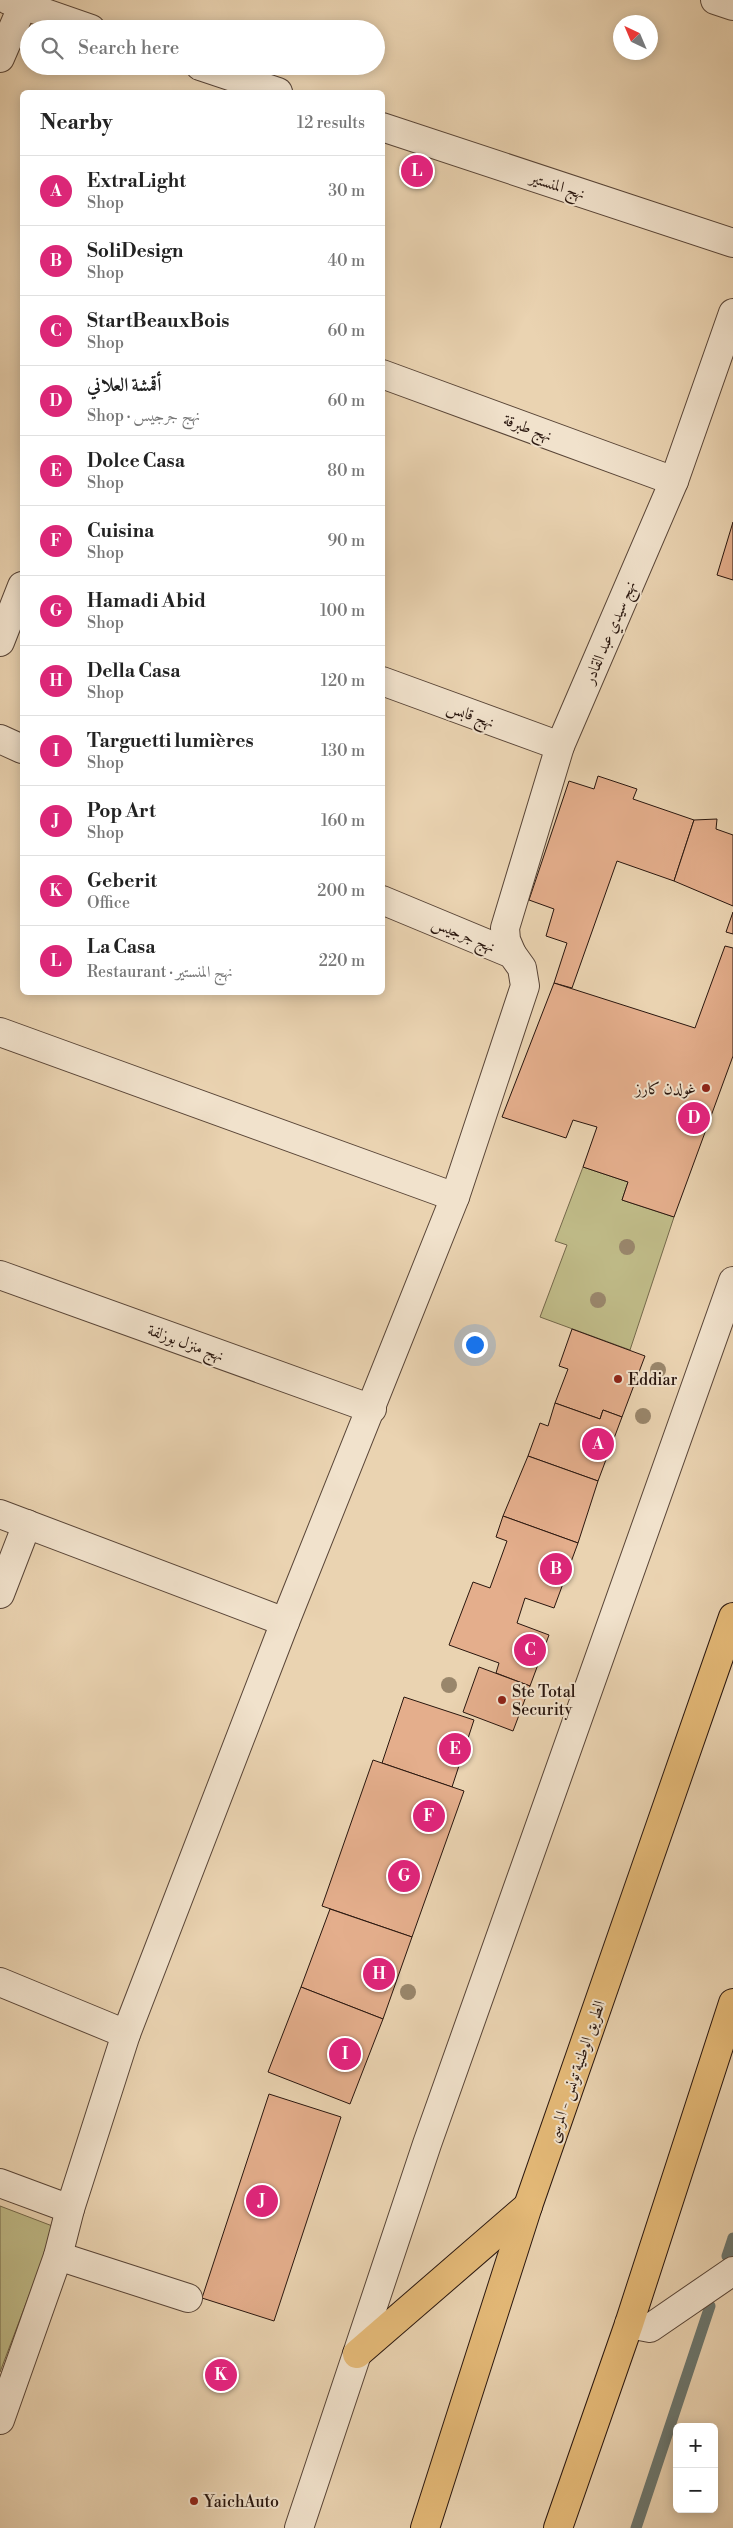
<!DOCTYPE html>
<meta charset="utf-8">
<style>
:root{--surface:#fff;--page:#f2f2f2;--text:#222;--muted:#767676;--line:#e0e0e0;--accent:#db2777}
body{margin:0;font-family:"Libre Bodoni",Amiri,serif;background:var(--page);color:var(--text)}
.controls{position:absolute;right:15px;bottom:15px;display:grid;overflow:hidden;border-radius:8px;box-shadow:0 2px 12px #0003}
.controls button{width:45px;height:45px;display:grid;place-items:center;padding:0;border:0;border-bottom:1px solid var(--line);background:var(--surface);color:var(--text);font:25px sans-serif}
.compass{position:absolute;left:613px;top:15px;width:45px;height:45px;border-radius:50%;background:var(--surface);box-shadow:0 2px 12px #0003;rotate:316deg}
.you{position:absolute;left:474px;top:1344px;width:18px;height:18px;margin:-12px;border:4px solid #fff;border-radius:50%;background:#1a73e8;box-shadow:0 0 0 8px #1a73e833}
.badge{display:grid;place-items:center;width:32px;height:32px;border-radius:50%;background:var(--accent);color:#fff;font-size:16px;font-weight:700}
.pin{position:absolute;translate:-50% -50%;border:2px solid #fff;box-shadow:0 1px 5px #0006}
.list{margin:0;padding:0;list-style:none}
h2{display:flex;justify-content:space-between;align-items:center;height:65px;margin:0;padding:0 20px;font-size:21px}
h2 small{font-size:16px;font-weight:400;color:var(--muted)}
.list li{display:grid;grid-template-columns:32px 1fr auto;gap:15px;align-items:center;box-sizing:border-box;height:70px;padding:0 20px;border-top:1px solid var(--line)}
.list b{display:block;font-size:19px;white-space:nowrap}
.list p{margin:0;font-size:16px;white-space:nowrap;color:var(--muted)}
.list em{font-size:16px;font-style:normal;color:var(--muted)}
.icon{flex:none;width:28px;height:28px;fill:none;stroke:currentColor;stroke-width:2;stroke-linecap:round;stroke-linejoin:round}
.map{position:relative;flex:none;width:733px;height:2528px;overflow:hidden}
.search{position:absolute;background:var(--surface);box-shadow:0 2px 12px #0003;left:20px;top:20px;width:365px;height:55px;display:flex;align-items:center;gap:12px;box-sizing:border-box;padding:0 18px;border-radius:28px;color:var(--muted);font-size:19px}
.panel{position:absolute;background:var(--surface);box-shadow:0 2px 12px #0003;left:20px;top:90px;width:365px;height:905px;border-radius:8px}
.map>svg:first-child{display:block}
.green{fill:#bfba87;stroke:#74684a}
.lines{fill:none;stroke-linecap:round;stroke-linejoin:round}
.stream{stroke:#6c776f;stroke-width:11}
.building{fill:#e4ae8c;stroke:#29160e}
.minor-casing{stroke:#594537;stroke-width:30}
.highway-casing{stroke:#29160e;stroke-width:30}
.minor{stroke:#f1e2cc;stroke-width:28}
.highway{stroke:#e5ba78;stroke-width:28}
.tree{fill:#99866b}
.poi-dot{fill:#8f2418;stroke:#f1e2cc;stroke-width:2}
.labels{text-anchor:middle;stroke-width:4;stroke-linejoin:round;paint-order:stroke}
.street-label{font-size:16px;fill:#29160e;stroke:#f1e2cc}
.poi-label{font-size:16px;fill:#29160e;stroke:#f1e2cc;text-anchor:start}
</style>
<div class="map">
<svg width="733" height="2528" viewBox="0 0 733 2528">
<rect width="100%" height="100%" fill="#ead3b1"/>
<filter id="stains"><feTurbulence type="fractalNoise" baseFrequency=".004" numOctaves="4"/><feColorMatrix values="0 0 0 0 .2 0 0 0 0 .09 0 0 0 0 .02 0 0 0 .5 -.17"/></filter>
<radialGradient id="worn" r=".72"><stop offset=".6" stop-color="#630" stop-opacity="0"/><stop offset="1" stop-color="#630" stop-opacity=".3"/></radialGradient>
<g class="green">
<path d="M 583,1167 L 628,1182 L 622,1200 L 674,1217 L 630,1350 L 540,1317 L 567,1245 L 555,1241 Z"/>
<path d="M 0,2206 L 55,2227 L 0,2372 Z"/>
</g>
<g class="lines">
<g class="stream">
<path d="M 727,2256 L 733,2238"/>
<path d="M 636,2528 L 710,2306"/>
</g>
</g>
<g class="building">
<path d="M 733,522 L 733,580 L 717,575 Z"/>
<path d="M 598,776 L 637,789 L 633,799 L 694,820 L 674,881 L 617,861 L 572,988 L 554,983 L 567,943 L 546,936 L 554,909 L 529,900 L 569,781 L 594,789 Z"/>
<path d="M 717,819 L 716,829 L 733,835 L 733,906 L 674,881 L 694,820 Z"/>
<path d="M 733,912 L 733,934 L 726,932 Z"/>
<path d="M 725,946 L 733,948 L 733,1056 L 674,1217 L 622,1200 L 628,1182 L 583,1167 L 597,1127 L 573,1120 L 566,1138 L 502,1117 L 554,983 L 695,1028 Z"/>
<path d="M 572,1329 L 645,1356 L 622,1417 L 603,1410 L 600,1419 L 555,1403 L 568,1369 L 559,1366 Z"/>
<path d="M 555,1403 L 600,1419 L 603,1410 L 622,1417 L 598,1481 L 528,1456 L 540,1423 L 548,1426 Z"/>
<path d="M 528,1456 L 598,1481 L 578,1543 L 503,1516 Z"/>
<path d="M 503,1516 L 578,1543 L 554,1608 L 525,1598 L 517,1623 L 549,1635 L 530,1686 L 496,1673 L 499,1663 L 449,1645 L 473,1582 L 490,1588 L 507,1541 L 496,1537 Z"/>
<path d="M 479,1667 L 530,1686 L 513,1731 L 463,1712 Z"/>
<path d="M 404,1697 L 474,1720 L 452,1787 L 382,1763 Z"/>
<path d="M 373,1760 L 464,1791 L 412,1937 L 322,1906 Z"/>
<path d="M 330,1909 L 412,1937 L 383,2019 L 301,1987 Z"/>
<path d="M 301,1987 L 383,2019 L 350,2104 L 268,2072 Z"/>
<path d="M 269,2094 L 341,2117 L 274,2321 L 202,2298 Z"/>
</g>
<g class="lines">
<defs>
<g id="minor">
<path d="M 8,0 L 91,29"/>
<path d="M 715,0 L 733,6"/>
<path d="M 0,58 L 23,5"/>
<path d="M 200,66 L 278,92"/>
<path d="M 382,127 L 733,243"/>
<path d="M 382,374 L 674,481"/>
<path d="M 0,642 L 22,586"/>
<path d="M 382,681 L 560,746"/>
<path d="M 0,739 L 22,749"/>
<path d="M 512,954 L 506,940 L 505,928 L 560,746 L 674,481 L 733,313"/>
<path d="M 0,1032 L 455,1197"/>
<path d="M 0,1275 L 372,1409"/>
<path d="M 0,1514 L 285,1622"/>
<path d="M 0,1594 L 27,1524"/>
<path d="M 0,1982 L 126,2034"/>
<path d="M 0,2183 L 70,2209"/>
<path d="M 58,2256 L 188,2298"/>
<path d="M 629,2324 L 650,2328 L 733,2271"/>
<path d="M 0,2420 L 58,2256 L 70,2209 L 126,2034 L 285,1622 L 455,1197 L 525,986 L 522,968 L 512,954 L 382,900"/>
<path d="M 299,2528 L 427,2144 L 733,1281"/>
</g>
<g id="highway">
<path d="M 357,2354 L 528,2206"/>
<path d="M 425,2528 L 528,2206 L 733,1617"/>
<path d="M 558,2528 L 629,2324 L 733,2003"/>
</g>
</defs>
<use href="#minor" class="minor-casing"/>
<use href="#highway" class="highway-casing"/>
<use href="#minor" class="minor"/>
<use href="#highway" class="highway"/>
</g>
<g class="tree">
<circle cx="627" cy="1247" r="8"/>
<circle cx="598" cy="1300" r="8"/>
<circle cx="658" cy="1370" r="8"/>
<circle cx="643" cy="1416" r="8"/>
<circle cx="449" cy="1685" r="8"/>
<circle cx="408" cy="1992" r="8"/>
</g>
<g class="poi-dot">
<circle cx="706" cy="1088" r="5"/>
<circle cx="618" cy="1379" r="5"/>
<circle cx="502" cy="1700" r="5"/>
<circle cx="194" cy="2501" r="5"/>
</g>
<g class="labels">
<g class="street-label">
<text transform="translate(558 185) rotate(18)" y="6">نهج المنستير</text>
<text transform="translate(528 427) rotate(20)" y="6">نهج طبرقة</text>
<text transform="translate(609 632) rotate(-67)" y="6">نهج سيدي عبد القادر</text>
<text transform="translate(471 714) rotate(20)" y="6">نهج قابس</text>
<text transform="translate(464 934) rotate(23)" y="6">نهج جرجيس</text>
<text transform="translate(186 1342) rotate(20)" y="6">نهج منزل بوزلفة</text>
<text transform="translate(575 2071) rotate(-71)" y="6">الطريق الوطنية تونس - المرسى</text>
</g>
<g class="poi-label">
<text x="696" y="1094" text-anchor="end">غولدن كارز</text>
<text x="628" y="1385">Eddiar</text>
<text x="512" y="1697">Ste Total<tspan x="512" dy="18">Security</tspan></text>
<text x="204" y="2507">YaichAuto</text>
</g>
</g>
<rect width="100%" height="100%" filter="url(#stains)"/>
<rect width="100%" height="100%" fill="url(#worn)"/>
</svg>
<div class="controls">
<button>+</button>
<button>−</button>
</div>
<svg class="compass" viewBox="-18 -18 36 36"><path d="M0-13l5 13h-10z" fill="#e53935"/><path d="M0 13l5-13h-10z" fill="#767676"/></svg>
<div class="you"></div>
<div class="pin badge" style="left:598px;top:1444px">A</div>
<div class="pin badge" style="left:556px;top:1569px">B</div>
<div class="pin badge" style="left:530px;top:1650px">C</div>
<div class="pin badge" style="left:694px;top:1118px">D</div>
<div class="pin badge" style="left:455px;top:1749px">E</div>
<div class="pin badge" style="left:429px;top:1816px">F</div>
<div class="pin badge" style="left:404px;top:1876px">G</div>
<div class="pin badge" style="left:379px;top:1974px">H</div>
<div class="pin badge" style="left:345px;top:2054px">I</div>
<div class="pin badge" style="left:262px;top:2201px">J</div>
<div class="pin badge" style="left:221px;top:2375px">K</div>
<div class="pin badge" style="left:417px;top:171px">L</div>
<div class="search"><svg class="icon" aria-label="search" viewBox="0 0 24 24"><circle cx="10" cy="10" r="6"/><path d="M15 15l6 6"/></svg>Search here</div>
<section class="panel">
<h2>Nearby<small>12 results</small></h2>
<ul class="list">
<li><span class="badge">A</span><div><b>ExtraLight</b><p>Shop</p></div><em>30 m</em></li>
<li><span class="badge">B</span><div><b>SoliDesign</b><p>Shop</p></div><em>40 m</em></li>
<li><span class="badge">C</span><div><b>StartBeauxBois</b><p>Shop</p></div><em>60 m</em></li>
<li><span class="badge">D</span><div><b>أقمشة العلاني</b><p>Shop · نهج جرجيس</p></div><em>60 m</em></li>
<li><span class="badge">E</span><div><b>Dolce Casa</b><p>Shop</p></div><em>80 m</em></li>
<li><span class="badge">F</span><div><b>Cuisina</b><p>Shop</p></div><em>90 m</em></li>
<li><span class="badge">G</span><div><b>Hamadi Abid</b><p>Shop</p></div><em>100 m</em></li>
<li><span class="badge">H</span><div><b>Della Casa</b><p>Shop</p></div><em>120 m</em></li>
<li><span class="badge">I</span><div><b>Targuetti lumières</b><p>Shop</p></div><em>130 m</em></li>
<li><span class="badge">J</span><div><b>Pop Art</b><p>Shop</p></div><em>160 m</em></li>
<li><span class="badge">K</span><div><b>Geberit</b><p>Office</p></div><em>200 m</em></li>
<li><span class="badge">L</span><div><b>La Casa</b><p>Restaurant · نهج المنستير</p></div><em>220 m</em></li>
</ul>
</section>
</div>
